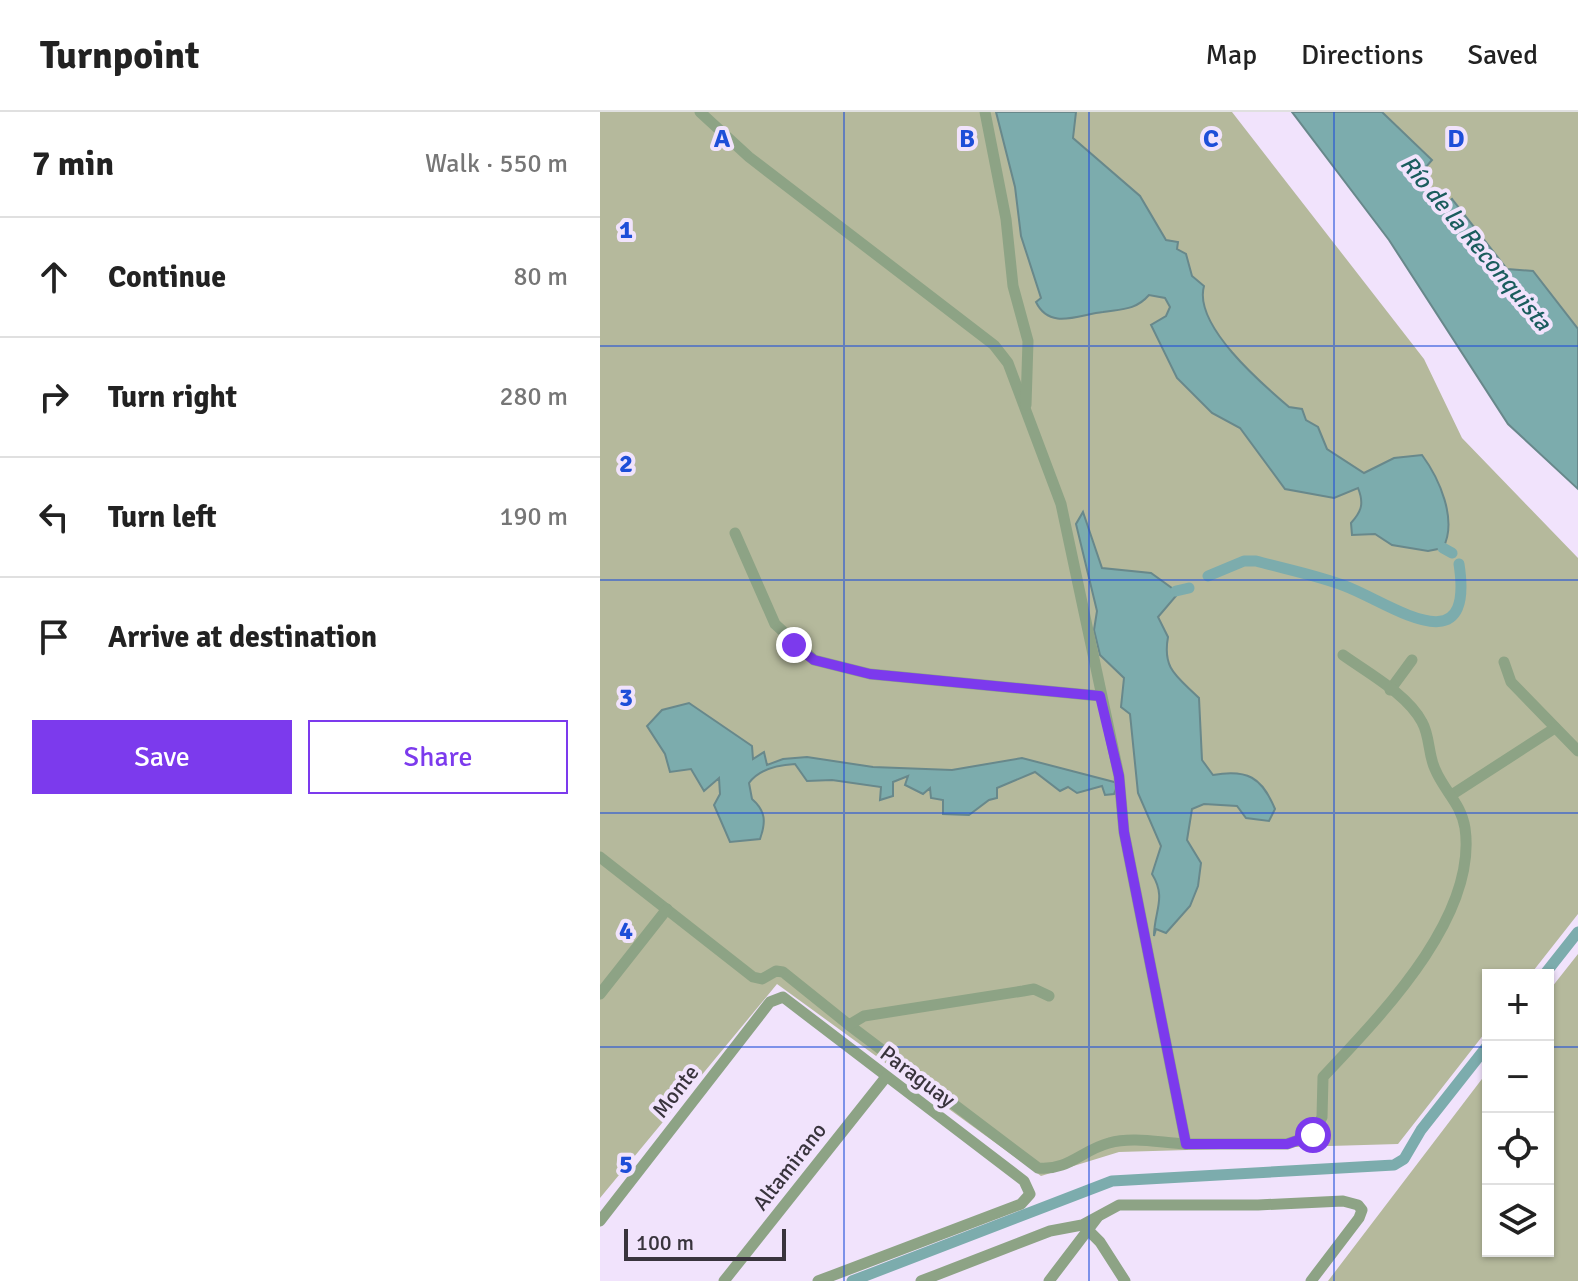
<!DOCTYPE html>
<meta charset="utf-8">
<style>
:root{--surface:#fff;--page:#f6f6f6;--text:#222;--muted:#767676;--line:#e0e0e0;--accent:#7c3aed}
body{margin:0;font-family:Signika,sans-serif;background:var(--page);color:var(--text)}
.controls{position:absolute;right:24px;bottom:24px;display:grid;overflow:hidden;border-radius:0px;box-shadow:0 2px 6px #0004}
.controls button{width:72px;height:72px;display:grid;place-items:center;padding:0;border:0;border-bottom:2px solid var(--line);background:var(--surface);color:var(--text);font:40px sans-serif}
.scale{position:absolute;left:24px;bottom:20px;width:162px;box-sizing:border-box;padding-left:8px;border:4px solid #39343d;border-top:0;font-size:22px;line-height:28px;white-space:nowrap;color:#39343d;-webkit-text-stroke:6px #f1e3fc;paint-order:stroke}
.stop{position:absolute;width:24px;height:24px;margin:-18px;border:6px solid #7c3aed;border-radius:50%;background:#fff}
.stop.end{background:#7c3aed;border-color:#fff;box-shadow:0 2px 8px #0008}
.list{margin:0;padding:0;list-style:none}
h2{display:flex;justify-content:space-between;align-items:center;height:104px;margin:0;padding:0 32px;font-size:34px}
h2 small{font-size:26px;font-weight:400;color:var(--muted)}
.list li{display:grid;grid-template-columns:52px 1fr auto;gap:24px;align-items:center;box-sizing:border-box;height:120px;padding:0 32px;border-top:2px solid var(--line)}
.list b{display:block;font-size:30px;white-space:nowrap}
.list em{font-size:26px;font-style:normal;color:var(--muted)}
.actions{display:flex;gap:16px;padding:24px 32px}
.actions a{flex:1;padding:18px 0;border:2px solid var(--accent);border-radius:0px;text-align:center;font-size:28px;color:var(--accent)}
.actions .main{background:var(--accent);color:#fff}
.icon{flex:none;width:44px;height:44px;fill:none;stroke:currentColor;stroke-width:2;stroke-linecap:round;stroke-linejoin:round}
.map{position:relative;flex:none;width:978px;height:1169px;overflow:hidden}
header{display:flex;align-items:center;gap:48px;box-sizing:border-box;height:112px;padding:0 40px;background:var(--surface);border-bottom:2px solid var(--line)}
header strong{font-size:38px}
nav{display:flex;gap:44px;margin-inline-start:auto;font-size:28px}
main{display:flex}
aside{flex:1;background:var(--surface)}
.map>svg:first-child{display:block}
.green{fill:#b5b99c}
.water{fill:#7cacad;stroke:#68888b;stroke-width:2}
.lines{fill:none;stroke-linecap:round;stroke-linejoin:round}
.canal{stroke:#7cacad;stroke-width:11}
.minor{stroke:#8da385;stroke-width:11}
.route{stroke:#7c3aed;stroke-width:10}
.grid{fill:none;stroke:#1d4ed8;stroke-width:2;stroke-opacity:0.55}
.labels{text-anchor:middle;stroke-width:8;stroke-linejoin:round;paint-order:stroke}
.street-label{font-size:22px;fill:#39343d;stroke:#f1e3fc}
.water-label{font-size:24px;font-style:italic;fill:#1b5d5e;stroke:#f1e3fc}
.grid-label{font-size:26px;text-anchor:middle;font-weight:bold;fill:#1d4ed8;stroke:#f1e3fc;stroke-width:8;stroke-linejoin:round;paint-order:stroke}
</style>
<header>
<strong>Turnpoint</strong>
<nav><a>Map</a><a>Directions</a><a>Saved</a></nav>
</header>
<main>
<aside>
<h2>7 min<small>Walk · 550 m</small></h2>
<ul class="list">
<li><svg class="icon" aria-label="ahead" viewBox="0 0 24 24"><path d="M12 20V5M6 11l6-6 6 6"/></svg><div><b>Continue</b></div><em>80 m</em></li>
<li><svg class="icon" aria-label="right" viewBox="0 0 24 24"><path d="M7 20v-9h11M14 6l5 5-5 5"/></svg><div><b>Turn right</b></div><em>280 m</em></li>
<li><svg class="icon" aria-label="left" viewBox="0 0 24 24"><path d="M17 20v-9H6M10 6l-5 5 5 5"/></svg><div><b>Turn left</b></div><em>190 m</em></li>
<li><svg class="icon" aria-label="arrive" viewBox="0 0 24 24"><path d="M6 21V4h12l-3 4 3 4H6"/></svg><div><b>Arrive at destination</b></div></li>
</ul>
<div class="actions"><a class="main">Save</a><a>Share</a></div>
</aside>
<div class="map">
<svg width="978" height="1169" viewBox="0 0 978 1169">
<rect width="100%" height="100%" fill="#f1e3fc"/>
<g class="green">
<path d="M 0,0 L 632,0 L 824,247 L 862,326 L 978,446 L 978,802 L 930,863 L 888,863 L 888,917 L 798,1032 L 519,1040 L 441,1064 L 177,872 L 0,1086 Z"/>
<path d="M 782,0 L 978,0 L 978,217 L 933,160 L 907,157 L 853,87 L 839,98 L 819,63 L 832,48 Z"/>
<path d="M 978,842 L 978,1169 L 728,1169 L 888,959 L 888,1139 L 948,1139 L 948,880 Z"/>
</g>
<g class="water">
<path d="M 396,0 L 476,0 L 473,26 L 540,84 L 566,128 L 578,130 L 577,137 L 586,142 L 592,164 L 604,174 C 593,213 662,272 689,295 L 702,297 L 706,308 L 718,315 L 727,337 L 764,361 L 794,346 L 822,343 C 839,366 858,408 843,436 L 828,439 L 792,433 L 775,422 L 752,423 L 751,411 C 762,399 764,391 758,376 L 734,386 L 685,377 L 640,316 L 612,301 L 577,266 L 551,213 L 566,204 L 570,195 L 565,186 L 549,183 C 536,198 522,197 503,200 C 480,202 450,219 436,190 L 441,186 L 421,124 L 415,75 Z"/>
<path d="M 692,0 L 782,0 L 832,48 L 819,63 L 839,97 L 852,87 L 907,157 L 933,159 L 978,217 L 978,377 L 908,312 L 789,128 Z"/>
<path d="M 483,400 L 502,456 L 551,461 L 576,479 L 576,484 L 558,505 L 568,525 C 562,558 578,565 599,586 L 602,648 L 613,663 C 647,657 662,665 675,697 L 669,709 L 646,706 L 637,694 L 604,692 L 592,697 L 587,728 L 601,751 L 598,774 L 590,794 L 566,821 L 556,817 L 554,824 C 554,799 567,786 552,762 L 561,734 L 538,681 L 530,602 L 521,595 L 524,566 L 500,543 L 494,518 L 497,499 L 476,412 Z"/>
<path d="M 89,591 L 152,634 L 153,647 L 164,640 L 167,653 L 183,647 L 207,645 L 273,655 L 352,658 L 422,646 L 518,671 L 514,682 L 505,683 L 502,674 L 477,681 L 468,675 L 460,679 L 435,660 L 397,676 L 397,686 L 389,688 L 369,703 L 343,702 L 343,688 L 331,686 L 330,676 L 323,682 L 305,673 L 308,664 L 293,670 L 293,684 L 280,688 L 281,675 L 232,668 L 207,669 L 195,652 C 178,653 159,657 149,671 L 152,687 C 166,699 166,710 160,727 L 130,730 L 114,693 L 120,682 L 119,666 L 104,679 L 91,657 L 70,660 L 65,642 L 47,614 L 62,598 Z"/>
</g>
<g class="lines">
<g class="canal">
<path d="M 843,436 L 852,441"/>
<path d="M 608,464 L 644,449 L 656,449 C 685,457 716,463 745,474 C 790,491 875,556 859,452"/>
<path d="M 576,479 L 589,476"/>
<path d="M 944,863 L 978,820"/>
<path d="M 252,1169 L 512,1069 L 794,1053 L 804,1047 L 821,1018 L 888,933"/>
</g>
<g class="minor">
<path d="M 100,0 L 149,45 L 394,233 L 408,251 L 461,392 L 519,664 L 524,720 L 586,1032 C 561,1031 533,1024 509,1031 C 482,1038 468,1059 438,1056 L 249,913"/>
<path d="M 385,0 L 406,107 L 413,174 L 428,229 L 426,293"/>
<path d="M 135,421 L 175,512 L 214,548 L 270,562 L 500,584"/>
<path d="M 904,550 L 911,570 L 978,639"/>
<path d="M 790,578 L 812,548"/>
<path d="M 853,682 L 955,616"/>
<path d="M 0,745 L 153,865 L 162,867 L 176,859 L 183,860 L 249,913 L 264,904 L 423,879 L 434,877 L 449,884"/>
<path d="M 0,882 L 67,797"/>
<path d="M 586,1032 L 687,1032 L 713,1023 L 722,1005 L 723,965 C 779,905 878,806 865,716 C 861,691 844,679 835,657 C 828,642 830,624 822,610 C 807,582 768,561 743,543"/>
<path d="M 0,1109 L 170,890 L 183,885 L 424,1069 L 430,1082 L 421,1092 L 218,1169"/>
<path d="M 485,1115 L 500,1130 L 525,1169"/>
<path d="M 124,1169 L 286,965"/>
<path d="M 321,1169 L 450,1119 L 482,1113 L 519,1093 L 658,1093 L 743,1089 L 758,1093 L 762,1098 L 759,1106 L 711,1169"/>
<path d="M 449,1169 L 497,1106"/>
</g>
</g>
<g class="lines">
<path class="route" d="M 194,533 L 214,548 L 270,562 L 500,584 L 519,664 L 524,720 L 586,1032 L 687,1032 L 713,1023"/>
</g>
<path class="grid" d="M 244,0 L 244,1169M 489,0 L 489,1169M 734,0 L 734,1169M 0,234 L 978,234M 0,468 L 978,468M 0,701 L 978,701M 0,935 L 888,935M 948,935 L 978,935"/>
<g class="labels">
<g class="street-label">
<text transform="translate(318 964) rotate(37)" y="8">Paraguay</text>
<text transform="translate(75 979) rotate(-52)" y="8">Monte</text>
<text transform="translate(189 1054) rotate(-52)" y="8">Altamirano</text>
</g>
<g class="water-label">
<text transform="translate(876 131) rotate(50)" y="8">Río de la Reconquista</text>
</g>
</g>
<g class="grid-label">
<text x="122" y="35">A</text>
<text x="367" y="35">B</text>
<text x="611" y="35">C</text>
<text x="856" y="35">D</text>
<text x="26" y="126">1</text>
<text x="26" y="360">2</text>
<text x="26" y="594">3</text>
<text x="26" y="827">4</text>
<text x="26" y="1061">5</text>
</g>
</svg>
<div class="controls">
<button>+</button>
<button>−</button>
<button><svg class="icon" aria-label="locate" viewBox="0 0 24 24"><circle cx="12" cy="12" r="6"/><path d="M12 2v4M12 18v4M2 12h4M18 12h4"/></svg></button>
<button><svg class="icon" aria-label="layers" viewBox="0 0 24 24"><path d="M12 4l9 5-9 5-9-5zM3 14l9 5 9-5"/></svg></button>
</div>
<div class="scale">100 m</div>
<div class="stop" style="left:713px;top:1023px"></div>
<div class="stop end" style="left:194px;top:533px"></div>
</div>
</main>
